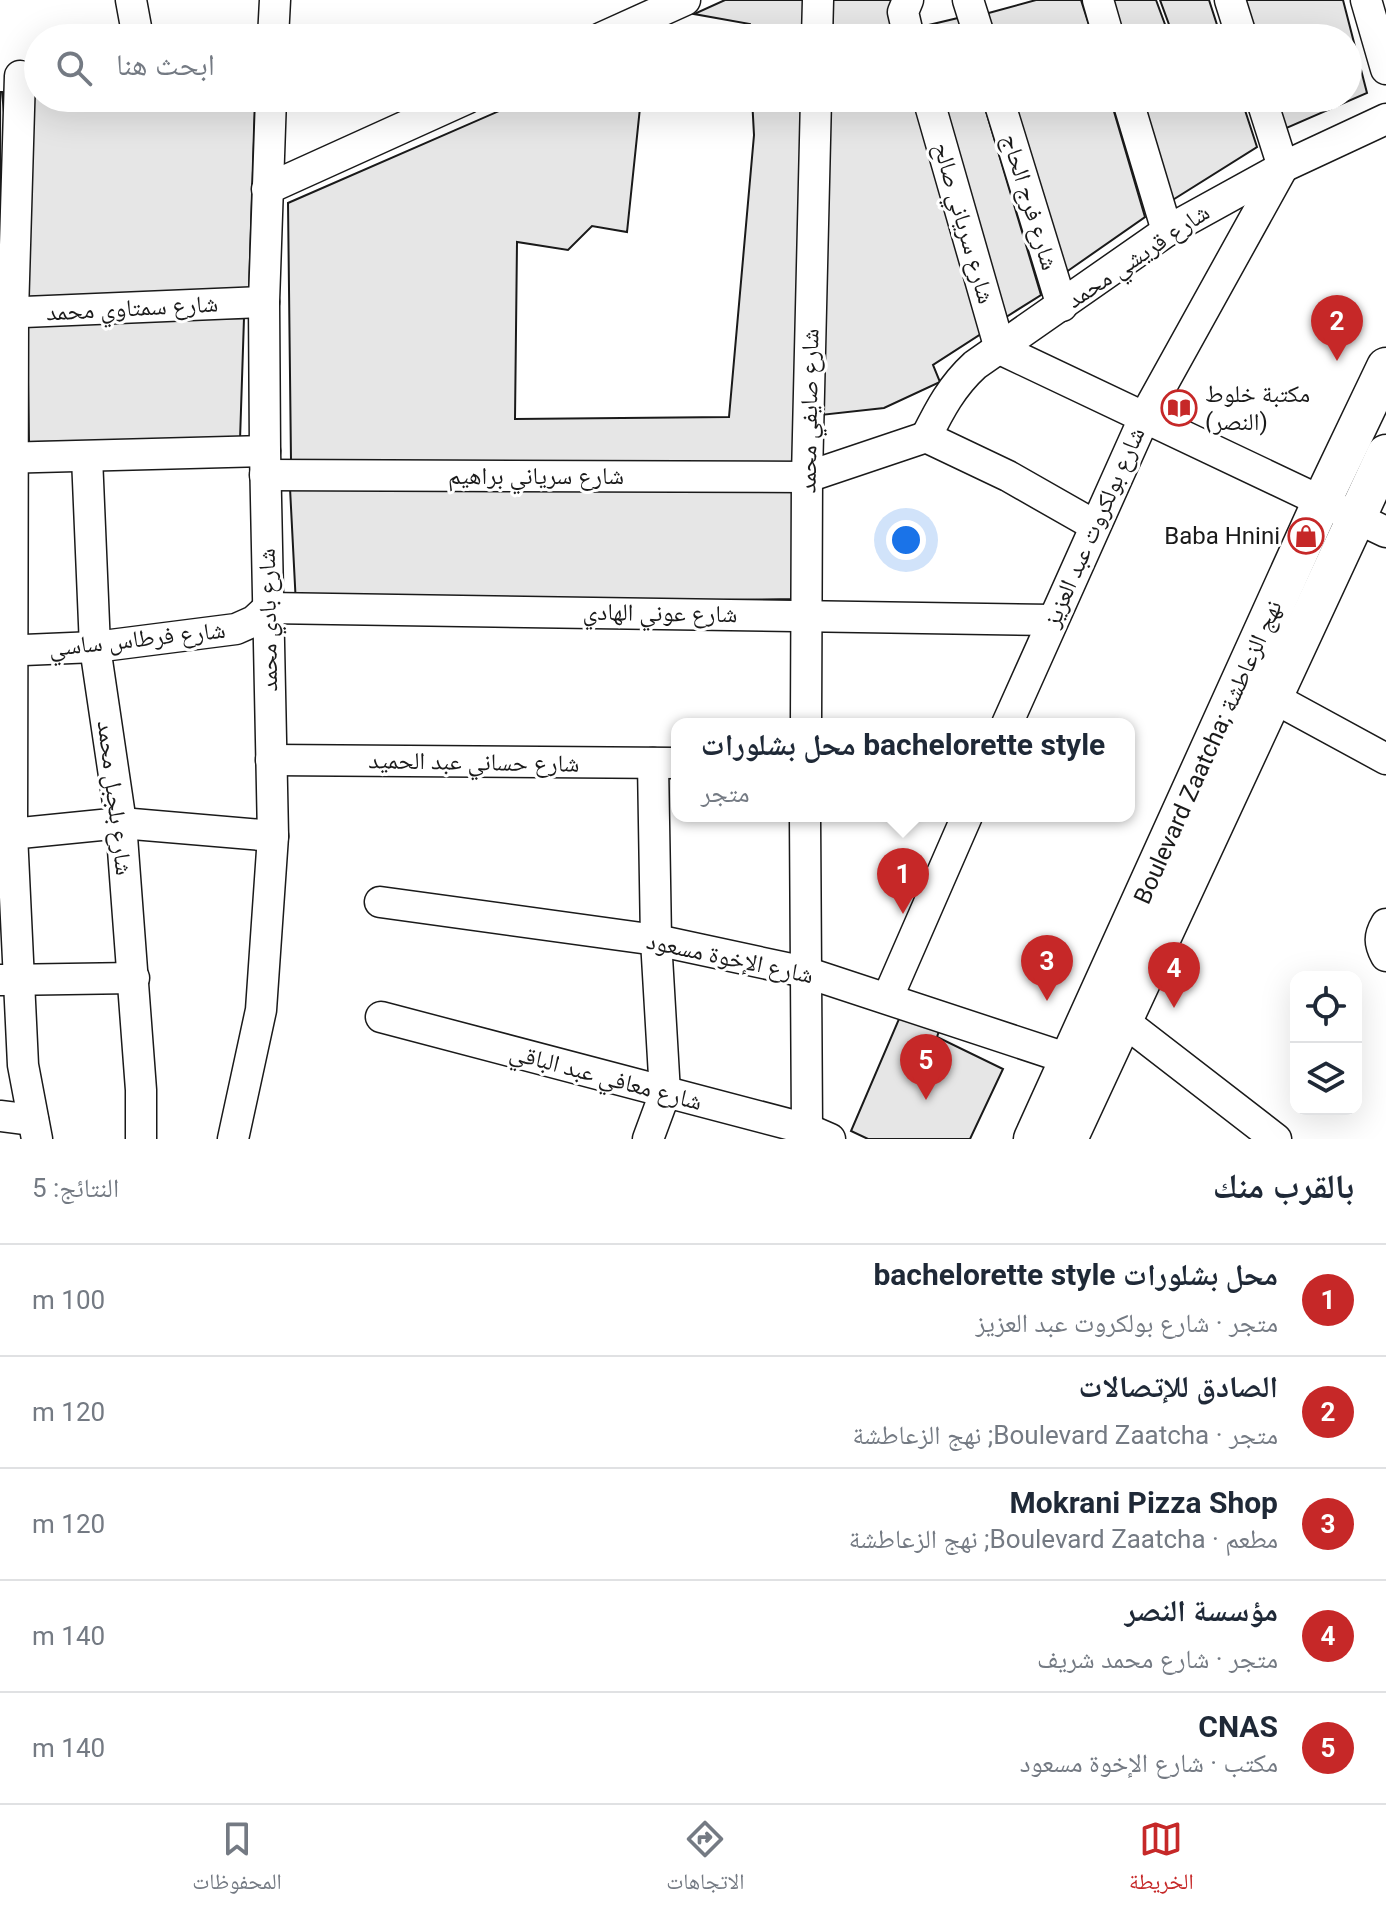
<!DOCTYPE html>
<html lang="ar">
<meta charset="utf-8">
<style>
:root{--surface:#fff;--page:#f2f2f3;--text:#1f2937;--muted:#747a83;--line:#e0e1e3;--accent:#c62828}
body{margin:0;font-family:Roboto,"Noto Naskh Arabic",sans-serif;background:var(--page);color:var(--text);direction:rtl}
.controls{position:absolute;right:24px;bottom:24px;display:grid;overflow:hidden;border-radius:16px;box-shadow:0 8px 32px #0002}
.controls button{width:72px;height:72px;display:grid;place-items:center;padding:0;border:0;border-bottom:2px solid var(--line);background:var(--surface);color:var(--text);font:40px sans-serif}
.you{position:absolute;left:906px;top:540px;width:28px;height:28px;margin:-20px;border:6px solid #fff;border-radius:50%;background:#1a73e8;box-shadow:0 0 0 12px #1a73e833}
.badge{display:grid;place-items:center;width:52px;height:52px;border-radius:50%;background:var(--accent);color:#fff;font-size:26px;font-weight:700}
.pin{position:absolute;translate:-50% -66px;filter:drop-shadow(0 2px 4px #0008)}
.pin::after{content:'';position:absolute;top:42px;width:28px;height:24px;background:inherit;clip-path:polygon(0 0,100% 0,50% 100%)}
.popup{position:absolute;left:671px;top:718px;width:464px;height:104px;box-sizing:border-box;display:grid;place-content:center;border-radius:16px;background:var(--surface);filter:drop-shadow(0 2px 6px #0005);font-size:26px;white-space:nowrap;color:var(--muted)}
.popup b{font-size:30px;color:var(--text)}
.popup::after{content:'';position:absolute;left:50%;top:100%;margin-left:-16px;border:16px solid transparent;border-top-color:var(--surface)}
.list{margin:0;padding:0;list-style:none}
h2{display:flex;justify-content:space-between;align-items:center;height:104px;margin:0;padding:0 32px;font-size:34px}
h2 small{font-size:26px;font-weight:400;color:var(--muted)}
.list li{display:grid;grid-template-columns:52px 1fr auto;gap:24px;align-items:center;box-sizing:border-box;height:112px;padding:0 32px;border-top:2px solid var(--line)}
.list b{display:block;font-size:30px;white-space:nowrap}
.list p{margin:0;font-size:26px;white-space:nowrap;color:var(--muted)}
.list em{font-size:26px;font-style:normal;color:var(--muted)}
.icon{flex:none;width:44px;height:44px;fill:none;stroke:currentColor;stroke-width:2;stroke-linecap:round;stroke-linejoin:round}
.map{position:relative;flex:none;width:1386px;height:1139px;overflow:hidden;direction:ltr}
.search{position:absolute;background:var(--surface);box-shadow:0 8px 32px #0002;left:24px;right:24px;top:24px;height:88px;display:flex;align-items:center;gap:20px;box-sizing:border-box;padding:0 28px;border-radius:44px;color:var(--muted);font-size:30px}
.sheet{height:664px;background:var(--surface)}
nav{display:flex;justify-content:space-around;align-items:center;box-sizing:border-box;height:112px;border-top:2px solid var(--line);background:var(--surface);font-size:22px;color:var(--muted)}
nav a{display:grid;justify-items:center;gap:4px}
nav .on{color:var(--accent)}
.map>svg:first-child{display:block}
.building{fill:#e6e6e6;stroke:#1a1a1a;stroke-width:2}
.lines{fill:none;stroke-linecap:round;stroke-linejoin:round}
.minor-casing{stroke:#1a1a1a;stroke-width:33}
.major-casing{stroke:#1a1a1a;stroke-width:41}
.minor{stroke:#fff;stroke-width:30}
.major{stroke:#fff;stroke-width:38}
.labels{text-anchor:middle;stroke-width:6;stroke-linejoin:round;paint-order:stroke}
.street-label{font-size:24px;fill:#1a1a1a;stroke:#fff}
.poi-label{font-size:24px;fill:#1a1a1a;stroke:#fff;text-anchor:start}
</style>
<div class="map">
<svg width="1386" height="1139" viewBox="0 0 1386 1139">
<rect width="100%" height="100%" fill="#fff"/>
<g class="building">
<path d="M 725,0 L 811,0 L 811,38 L 750,38 L 750,24 L 694,14 Z"/>
<path d="M 833,0 L 893,0 L 897,38 L 832,38 Z"/>
<path d="M 1036,0 L 1081,0 L 1093,38 L 992,38 L 985,14 Z"/>
<path d="M 1112,0 L 1156,0 L 1170,38 L 1123,38 Z"/>
<path d="M 1160,0 L 1209,0 L 1219,31 L 1200,38 L 1174,38 Z"/>
<path d="M 1244,0 L 1343,0 L 1367,93 L 1282,130 L 1273,98 L 1348,98 L 1348,38 L 1255,38 Z"/>
<path d="M 958,18 L 964,38 L 919,38 L 916,28 Z"/>
<path d="M 33,91 L 38,91 L 38,98 L 255,98 L 249,289 L 28,297 Z"/>
<path d="M 0,92 L 2,92 L 14,216 L 0,300 Z"/>
<path d="M 529,98 L 641,98 L 627,232 L 592,226 L 568,250 L 517,242 L 515,419 L 729,417 L 754,135 L 752,98 L 812,98 L 798,466 L 291,460 L 288,203 Z"/>
<path d="M 830,98 L 915,98 L 987,330 L 933,365 L 940,382 L 884,408 L 821,415 Z"/>
<path d="M 937,98 L 982,98 L 1041,295 L 1003,319 Z"/>
<path d="M 1010,98 L 1110,98 L 1145,217 L 1062,275 Z"/>
<path d="M 1141,98 L 1241,98 L 1257,147 L 1171,201 Z"/>
<path d="M 244,318 L 240,440 L 29,442 L 27,322 Z"/>
<path d="M 290,488 L 797,488 L 798,599 L 296,605 Z"/>
<path d="M 902,1012 L 940,1028 L 937,1037 L 1003,1069 L 970,1139 L 868,1139 L 851,1131 Z"/>
</g>
<g class="lines">
<defs>
<g id="minor">
<path d="M 131,0 L 138,38"/>
<path d="M 908,0 L 903,12 L 909,38"/>
<path d="M 968,0 L 980,38"/>
<path d="M 1098,0 L 1109,38"/>
<path d="M 1230,0 L 1242,38"/>
<path d="M 1366,0 L 1386,69"/>
<path d="M 273,38 L 275,0"/>
<path d="M 601,38 L 685,0"/>
<path d="M 817,38 L 818,0"/>
<path d="M 20,76 L 13,313 L 12,834 L 23,1065 L 37,1139"/>
<path d="M 928,98 L 1000,349 L 1386,532"/>
<path d="M 998,98 L 1062,306"/>
<path d="M 1127,98 L 1167,231"/>
<path d="M 267,189 L 468,98"/>
<path d="M 0,313 L 264,302"/>
<path d="M 926,437 C 940,409 952,386 975,365 L 1167,231 L 1283,167 L 1386,119"/>
<path d="M 926,437 L 1008,476 L 1094,525"/>
<path d="M 87,457 L 95,647 L 121,823 L 141,1090 L 141,1139"/>
<path d="M 0,458 L 265,451"/>
<path d="M 265,475 L 807,477 L 926,437"/>
<path d="M 0,651 L 95,647 L 236,629 L 254,621 L 268,608 L 1052,620"/>
<path d="M 1272,697 L 1386,759"/>
<path d="M 806,724 L 807,477 L 816,98"/>
<path d="M 1007,724 L 1145,416 L 1283,167 L 1261,98"/>
<path d="M 271,760 L 677,763"/>
<path d="M 0,835 L 121,823 L 273,836"/>
<path d="M 380,902 L 656,940 L 805,972 L 1069,1059"/>
<path d="M 1386,924 C 1379,936 1379,943 1386,956"/>
<path d="M 2,980 L 134,978"/>
<path d="M 888,997 L 967,816"/>
<path d="M 1106,1012 L 1122,1020 L 1276,1139"/>
<path d="M 381,1017 L 807,1129 L 830,1139"/>
<path d="M 0,1116 L 33,1120"/>
<path d="M 233,1139 L 261,1010 L 273,836 L 265,451 L 264,302 L 271,98"/>
<path d="M 648,1139 L 665,1093 L 656,940 L 653,763"/>
<path d="M 804,1139 L 807,1129 L 805,816"/>
</g>
<g id="major">
<path d="M 1033,1139 L 1322,501 L 1386,367"/>
<path d="M 1068,1139 L 1386,454"/>
</g>
</defs>
<use href="#minor" class="minor-casing"/>
<use href="#major" class="major-casing"/>
<use href="#minor" class="minor"/>
<use href="#major" class="major"/>
</g>
<defs>
<symbol id="library-ring" viewBox="-11 -11 22 22"><circle r="9.5" fill="#fff" stroke="#c62828" stroke-width="1.5"/><path d="M-6-4Q-3-5.5-.7-3.5V5Q-3 3-6 4ZM6-4Q3-5.5 .7-3.5V5Q3 3 6 4Z" fill="#c62828"/></symbol>
<symbol id="shop-ring" viewBox="-11 -11 22 22"><circle r="9.5" fill="#fff" stroke="#c62828" stroke-width="1.5"/><path d="M-5-2.5h2.3a2.7 3.5 0 0 1 5.4 0H5L5.5 6h-11ZM-1.5-2.5h3a1.5 2.3 0 0 0-3 0Z" fill="#c62828"/></symbol>
</defs>
<g fill-rule="evenodd">
<use href="#library-ring" x="1159" y="388" width="40" height="40"/>
<use href="#shop-ring" x="1286" y="516" width="40" height="40"/>
</g>
<g class="labels">
<g class="street-label">
<text transform="translate(1030 202) rotate(73)" y="8">شارع فرج الحاج</text>
<text transform="translate(964 223) rotate(74)" y="8">شارع سرياني صالح</text>
<text transform="translate(1138 256) rotate(-34)" y="8">شارع قريشي محمد</text>
<text transform="translate(132 308) rotate(-3)" y="8">شارع سمتاوي محمد</text>
<text transform="translate(809 411) rotate(-89)" y="8">شارع صايفي محمد</text>
<text x="536" y="484">شارع سرياني براهيم</text>
<text transform="translate(1094 527) rotate(-66)" y="8">شارع بولكروت عبد العزيز</text>
<text transform="translate(660 613) rotate(1)" y="8">شارع عوني الهادي</text>
<text transform="translate(268 620) rotate(-91)" y="8">شارع بادي محمد</text>
<text transform="translate(137 639) rotate(-6)" y="8">شارع فرطاس ساسي</text>
<text transform="translate(1208 752) rotate(-66)" y="8">Boulevard Zaatcha; نهج الزعاطشة</text>
<text transform="translate(474 762) rotate(1)" y="8">شارع حساني عبد الحميد</text>
<text transform="translate(115 798) rotate(83)" y="8">شارع بلجبل محمد</text>
<text transform="translate(730 958) rotate(12)" y="8">شارع الإخوة مسعود</text>
<text transform="translate(606 1077) rotate(15)" y="8">شارع معافي عبد الباقي</text>
</g>
<g class="poi-label">
<text x="1205" y="402">مكتبة خلوط<tspan x="1205" dy="28">(النصر)</tspan></text>
<text x="1280" y="544" text-anchor="end">Baba Hnini</text>
</g>
</g>
</svg>
<div class="controls">
<button><svg class="icon" aria-label="locate" viewBox="0 0 24 24"><circle cx="12" cy="12" r="6"/><path d="M12 2v4M12 18v4M2 12h4M18 12h4"/></svg></button>
<button><svg class="icon" aria-label="layers" viewBox="0 0 24 24"><path d="M12 4l9 5-9 5-9-5zM3 14l9 5 9-5"/></svg></button>
</div>
<div class="you"></div>
<div class="pin badge" style="left:903px;top:914px">1</div>
<div class="popup"><b>محل بشلورات bachelorette style</b>متجر</div>
<div class="pin badge" style="left:1337px;top:361px">2</div>
<div class="pin badge" style="left:1047px;top:1001px">3</div>
<div class="pin badge" style="left:1174px;top:1008px">4</div>
<div class="pin badge" style="left:926px;top:1100px">5</div>
<div class="search"><svg class="icon" aria-label="search" viewBox="0 0 24 24"><circle cx="10" cy="10" r="6"/><path d="M15 15l6 6"/></svg>ابحث هنا</div>
</div>
<section class="sheet">
<h2>بالقرب منك<small>النتائج: 5</small></h2>
<ul class="list">
<li><span class="badge">1</span><div><b>محل بشلورات bachelorette style</b><p>متجر · شارع بولكروت عبد العزيز</p></div><em>100 m</em></li>
<li><span class="badge">2</span><div><b>الصادق للإتصالات</b><p>متجر · Boulevard Zaatcha; نهج الزعاطشة</p></div><em>120 m</em></li>
<li><span class="badge">3</span><div><b>Mokrani Pizza Shop</b><p>مطعم · Boulevard Zaatcha; نهج الزعاطشة</p></div><em>120 m</em></li>
<li><span class="badge">4</span><div><b>مؤسسة النصر</b><p>متجر · شارع محمد شريف</p></div><em>140 m</em></li>
<li><span class="badge">5</span><div><b>CNAS</b><p>مكتب · شارع الإخوة مسعود</p></div><em>140 m</em></li>
</ul>
</section>
<nav>
<a class="on"><svg class="icon" aria-label="map" viewBox="0 0 24 24"><path d="M3 6l6-2 6 2 6-2v14l-6 2-6-2-6 2zM9 4v14M15 6v14"/></svg>الخريطة</a>
<a><svg class="icon" aria-label="directions" viewBox="0 0 24 24"><path d="M12 3l9 9-9 9-9-9zM9 14v-3h6M13 9l2 2-2 2"/></svg>الاتجاهات</a>
<a><svg class="icon" aria-label="saved" viewBox="0 0 24 24"><path d="M7 4h10v16l-5-4-5 4z"/></svg>المحفوظات</a>
</nav>
